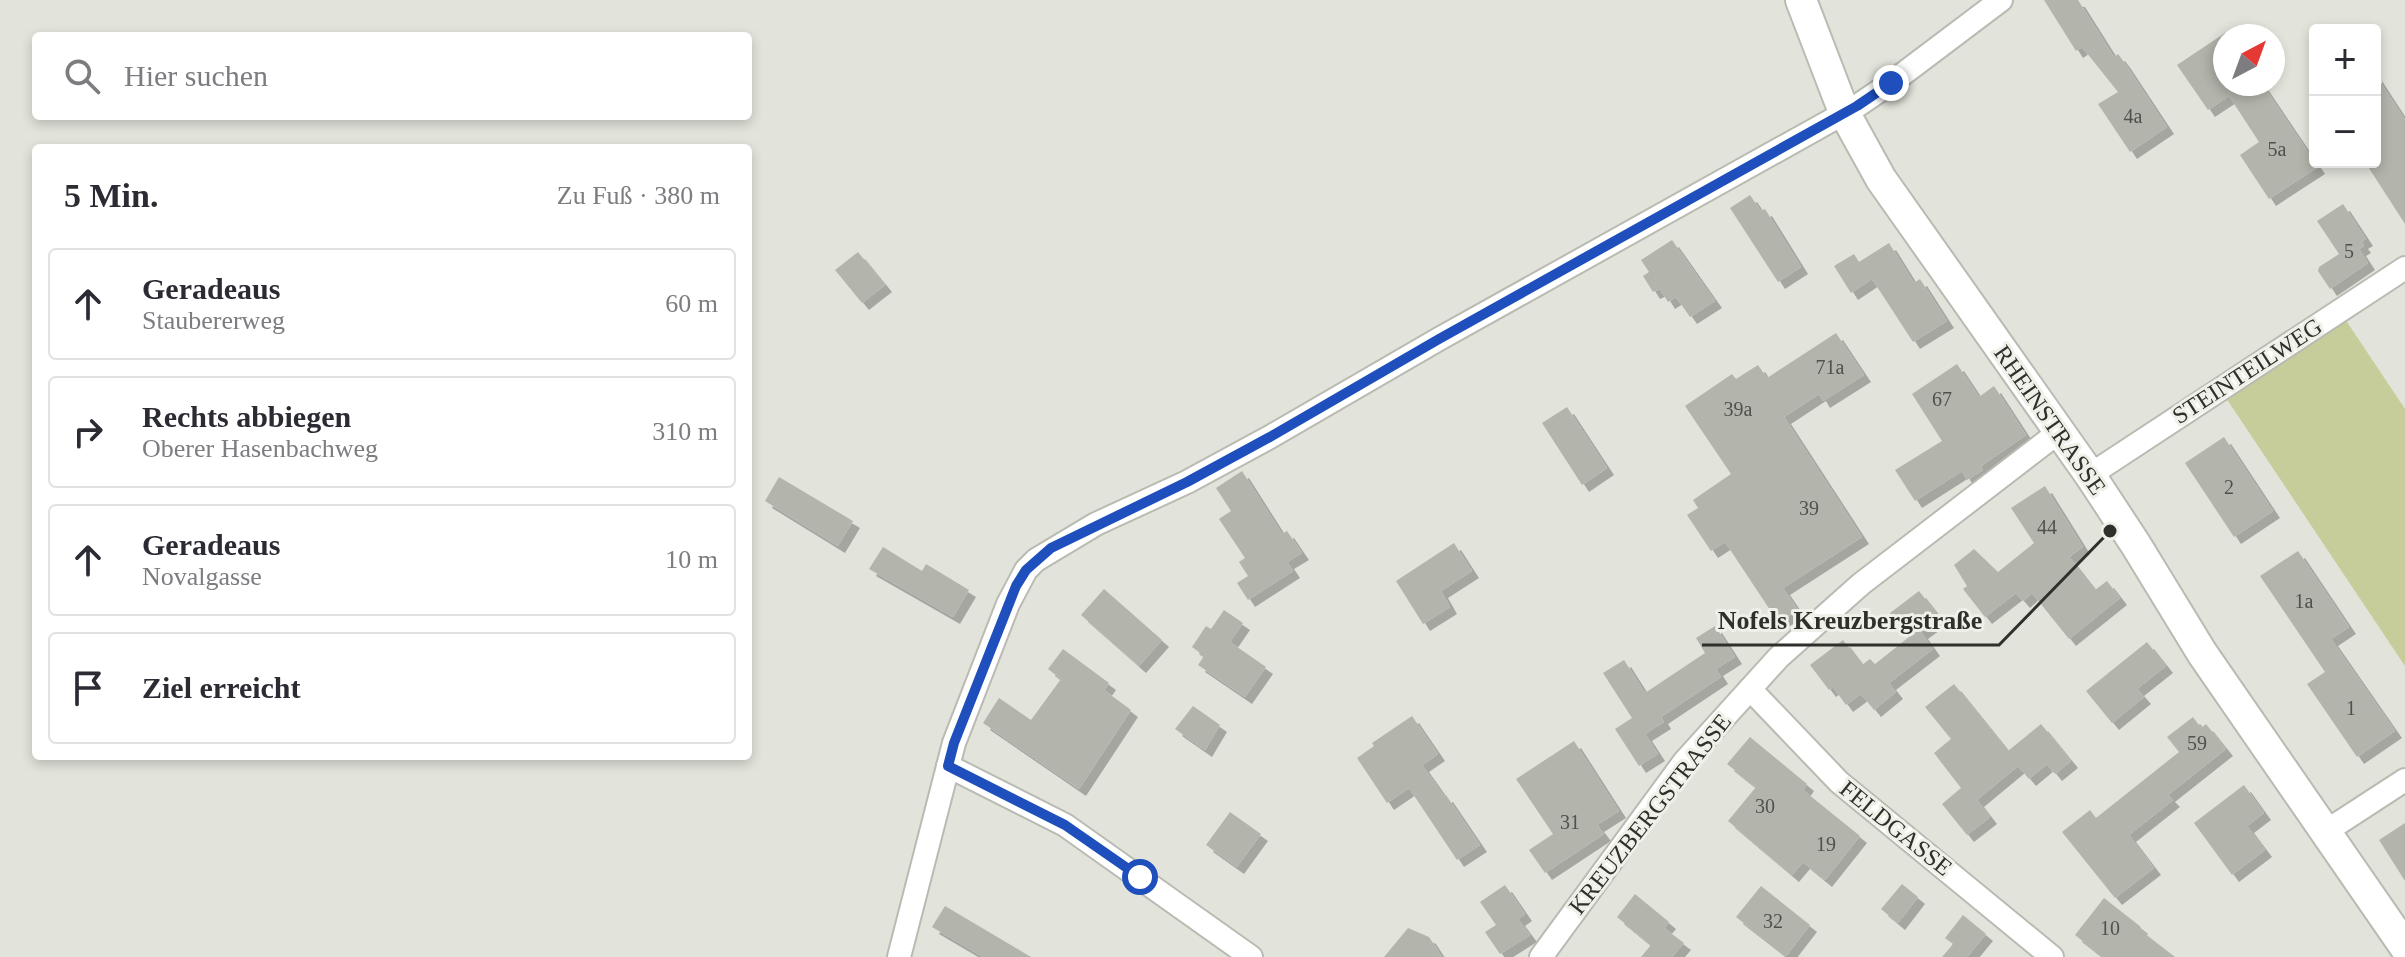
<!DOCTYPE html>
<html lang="de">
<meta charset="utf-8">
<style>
:root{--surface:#fff;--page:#f2f2f3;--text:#2b2b33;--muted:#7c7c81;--line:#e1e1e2}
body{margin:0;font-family:Georgia,serif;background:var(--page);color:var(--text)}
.controls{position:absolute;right:24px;top:24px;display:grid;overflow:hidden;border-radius:8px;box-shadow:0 4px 12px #0003}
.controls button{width:72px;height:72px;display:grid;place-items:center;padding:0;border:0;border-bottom:2px solid var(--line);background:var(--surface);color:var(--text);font:40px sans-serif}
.compass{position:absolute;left:2213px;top:24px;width:72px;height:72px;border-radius:50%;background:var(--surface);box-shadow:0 4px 12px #0003;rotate:41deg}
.stop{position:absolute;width:24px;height:24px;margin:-18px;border:6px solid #1e4fbd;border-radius:50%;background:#fff}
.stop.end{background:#1e4fbd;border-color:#fff;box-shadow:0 2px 8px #0008}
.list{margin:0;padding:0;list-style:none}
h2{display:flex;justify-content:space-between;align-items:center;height:104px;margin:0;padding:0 32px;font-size:34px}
h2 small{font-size:26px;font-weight:400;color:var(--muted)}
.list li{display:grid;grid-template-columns:52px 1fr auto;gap:24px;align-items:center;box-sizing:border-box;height:112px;margin:0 16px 16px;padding:0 16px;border:2px solid var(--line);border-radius:8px}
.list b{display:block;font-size:30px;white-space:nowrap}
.list p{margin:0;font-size:26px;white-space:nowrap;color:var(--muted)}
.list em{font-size:26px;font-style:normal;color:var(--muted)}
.icon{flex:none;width:44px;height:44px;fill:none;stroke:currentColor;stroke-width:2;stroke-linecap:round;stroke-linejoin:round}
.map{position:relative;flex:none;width:2405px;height:957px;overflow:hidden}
.search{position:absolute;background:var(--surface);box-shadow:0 4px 12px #0003;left:32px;top:32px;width:720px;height:88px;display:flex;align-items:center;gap:20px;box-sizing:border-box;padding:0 28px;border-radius:8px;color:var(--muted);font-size:30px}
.panel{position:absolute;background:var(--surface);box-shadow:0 4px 12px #0003;left:32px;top:144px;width:720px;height:616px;border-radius:8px}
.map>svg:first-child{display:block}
.green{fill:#c7cc9b}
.building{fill:#b3b5ac;filter:url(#shadow)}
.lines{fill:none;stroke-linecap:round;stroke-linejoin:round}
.minor-casing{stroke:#b9bbb2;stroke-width:26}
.secondary-casing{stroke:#b9bbb2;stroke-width:34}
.minor{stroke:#fff;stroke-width:22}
.secondary{stroke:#fff;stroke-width:30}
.route{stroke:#1e4fbd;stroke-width:10}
.labels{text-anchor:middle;stroke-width:6;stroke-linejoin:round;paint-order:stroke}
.number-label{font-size:20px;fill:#50504c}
.street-label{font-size:24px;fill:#2f2f2c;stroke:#eff0e7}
.leader{fill:none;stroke:#2f2f2c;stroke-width:3}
.callout-dot{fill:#2f2f2c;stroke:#eff0e7;stroke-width:3}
.callout-label{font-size:26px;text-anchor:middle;font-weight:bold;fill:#2f2f2c;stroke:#eff0e7;stroke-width:6;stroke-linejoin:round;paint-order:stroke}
</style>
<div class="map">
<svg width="2405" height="957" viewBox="0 0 2405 957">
<defs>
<filter id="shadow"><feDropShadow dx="7" dy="7" stdDeviation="0" flood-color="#0004"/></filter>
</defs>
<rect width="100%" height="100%" fill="#e2e3da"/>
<path class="green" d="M 2343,316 L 2405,409 L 2405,666 L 2226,398 Z"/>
<g class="building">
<path d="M 2044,0 L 2078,0 L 2114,57 L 2118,54 L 2124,62 L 2167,127 L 2130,152 L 2098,104 L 2118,92 L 2082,47 L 2076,51 Z"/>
<path d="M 2225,33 L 2225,84 L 2262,84 L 2318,167 L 2269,199 L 2240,155 L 2259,142 L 2229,96 L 2208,110 L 2177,65 Z"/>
<path d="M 2375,74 L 2405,120 L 2405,224 L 2365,162 L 2375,162 Z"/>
<path d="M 1750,195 L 1761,211 L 1765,209 L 1801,267 L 1778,282 L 1730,208 Z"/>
<path d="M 2343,204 L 2366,239 L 2361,242 L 2364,246 L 2359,249 L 2368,263 L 2330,289 L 2318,271 L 2319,267 L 2339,254 L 2317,221 Z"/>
<path d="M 1672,240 L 1715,301 L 1690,317 L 1676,297 L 1668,302 L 1660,289 L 1653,292 L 1643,276 L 1649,272 L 1641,260 Z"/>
<path d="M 1889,243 L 1914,283 L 1920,279 L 1947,321 L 1913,342 L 1872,279 L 1851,293 L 1834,266 L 1854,254 L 1859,262 Z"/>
<path d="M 858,252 L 885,285 L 862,303 L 835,270 Z"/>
<path d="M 1836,333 L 1864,375 L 1823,401 L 1819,394 L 1784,417 L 1862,537 L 1783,588 L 1798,610 L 1778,622 L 1725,542 L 1711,551 L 1687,515 L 1698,508 L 1693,500 L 1731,474 L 1685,406 L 1732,374 L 1736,379 L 1758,365 L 1767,378 Z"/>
<path d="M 1957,364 L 1979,397 L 1994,386 L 2026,435 L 1981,466 L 1983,470 L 1967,480 L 1962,471 L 1915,501 L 1895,470 L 1942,441 L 1912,394 Z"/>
<path d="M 1567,407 L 1607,468 L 1582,485 L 1542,423 Z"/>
<path d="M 2224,437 L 2273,511 L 2234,537 L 2185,463 Z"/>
<path d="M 1242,471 L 1282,534 L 1287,531 L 1302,553 L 1287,562 L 1293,571 L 1248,600 L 1237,583 L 1248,576 L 1239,562 L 1245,558 L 1219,519 L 1231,511 L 1216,488 Z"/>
<path d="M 779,477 L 853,521 L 838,546 L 765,501 Z"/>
<path d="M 2045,486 L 2083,547 L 2069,557 L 2095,590 L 2107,581 L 2120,598 L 2069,639 L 2032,593 L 2023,601 L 2016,593 L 1985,617 L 1963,589 L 1967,586 L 1954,565 L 1974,549 L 1998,572 L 2034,543 L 2011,508 Z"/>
<path d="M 1454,543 L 1472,571 L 1441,591 L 1450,607 L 1423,624 L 1396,581 Z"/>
<path d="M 883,547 L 922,571 L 926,564 L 969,590 L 953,617 L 869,569 Z"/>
<path d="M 2298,551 L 2349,627 L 2331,639 L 2395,731 L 2357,757 L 2307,684 L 2325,672 L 2260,576 Z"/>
<path d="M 1104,589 L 1162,640 L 1139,666 L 1081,615 Z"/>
<path d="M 1919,591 L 1940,618 L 1921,632 L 1933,649 L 1889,683 L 1896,692 L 1874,710 L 1861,694 L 1846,705 L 1833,687 L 1829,690 L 1810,665 L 1843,640 L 1862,665 L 1870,659 L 1875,664 L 1909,637 L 1890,613 Z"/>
<path d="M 1224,610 L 1243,623 L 1230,642 L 1266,667 L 1245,697 L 1198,665 L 1204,656 L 1192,647 L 1206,626 L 1211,629 Z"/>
<path d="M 1715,626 L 1735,657 L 1716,669 L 1721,677 L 1661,717 L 1664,722 L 1645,734 L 1658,754 L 1639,766 L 1615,729 L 1632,718 L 1603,673 L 1624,660 L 1645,693 L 1705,653 L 1696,638 Z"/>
<path d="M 2147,642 L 2166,666 L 2137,689 L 2144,697 L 2112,723 L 2086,691 Z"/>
<path d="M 1063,649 L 1109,683 L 1104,690 L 1131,710 L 1079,789 L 983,723 L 999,698 L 1031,720 L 1061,679 L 1048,669 Z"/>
<path d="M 1954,684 L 2008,751 L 2041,724 L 2071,761 L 2055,774 L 2047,764 L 2029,779 L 2018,766 L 1977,800 L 1990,817 L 1967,835 L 1942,804 L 1961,788 L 1934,753 L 1951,739 L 1925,707 Z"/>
<path d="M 1193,706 L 1220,725 L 1205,750 L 1175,729 Z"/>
<path d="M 1412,716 L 1438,754 L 1422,765 L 1444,796 L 1446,795 L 1480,845 L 1457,860 L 1409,788 L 1387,803 L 1357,758 L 1374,746 L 1372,743 Z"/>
<path d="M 2193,717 L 2201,728 L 2206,724 L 2226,749 L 2168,795 L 2173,800 L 2129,835 L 2154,868 L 2115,898 L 2062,832 L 2090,810 L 2096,818 L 2179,752 L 2167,737 Z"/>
<path d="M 1750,737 L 1807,784 L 1803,790 L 1860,836 L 1825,880 L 1803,862 L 1792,875 L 1728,821 L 1756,787 L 1727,764 Z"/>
<path d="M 1574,741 L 1619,811 L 1597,825 L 1604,834 L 1545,873 L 1529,850 L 1553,834 L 1516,779 Z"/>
<path d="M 2244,785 L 2264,813 L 2247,826 L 2265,850 L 2232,875 L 2194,823 Z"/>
<path d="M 1230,812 L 1261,834 L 1237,867 L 1206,845 Z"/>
<path d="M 2405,823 L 2405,881 L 2379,840 Z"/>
<path d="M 1902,884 L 1918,897 L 1898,923 L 1881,909 Z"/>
<path d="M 1505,885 L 1525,914 L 1518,919 L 1530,935 L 1500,954 L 1485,932 L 1496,925 L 1480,902 Z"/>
<path d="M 1761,886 L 1810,925 L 1786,956 L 1736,917 Z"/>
<path d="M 1635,894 L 1669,922 L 1664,928 L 1684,943 L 1672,957 L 1641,957 L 1651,945 L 1617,917 Z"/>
<path d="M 2104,898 L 2141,927 L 2139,929 L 2175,957 L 2103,957 L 2075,935 Z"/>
<path d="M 945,906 L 1031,957 L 983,957 L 932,927 Z"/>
<path d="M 1963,915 L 1986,934 L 1967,957 L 1942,957 L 1953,944 L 1945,938 Z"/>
<path d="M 1408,928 L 1429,937 L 1442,957 L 1384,957 Z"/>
</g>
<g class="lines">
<defs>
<g id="minor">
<path d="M 2090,475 L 2405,268"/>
<path d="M 1750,689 L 1839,782 L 2052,957"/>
<path d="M 948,766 L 1065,825 L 1251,957"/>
<path d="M 2325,832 L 2405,780"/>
<path d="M 899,957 L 954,743 L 1008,604 L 1026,570 L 1036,560 L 1096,524 L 1187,482 L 1270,437 L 1439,339 L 1857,106 L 1891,83 L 2001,0"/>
<path d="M 1541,957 L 1684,762 L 1779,657 L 1861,584 L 2059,432"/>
</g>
<path id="secondary" d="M 1801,0 L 1844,112 L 1881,179 L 2090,475 L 2136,545 L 2202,653 L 2405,947"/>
</defs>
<use href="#minor" class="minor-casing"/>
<use href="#secondary" class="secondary-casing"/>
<use href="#minor" class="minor"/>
<use href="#secondary" class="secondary"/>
</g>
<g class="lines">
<path class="route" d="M 1140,877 L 1065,825 L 948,766 L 954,743 L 1016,586 L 1026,570 L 1051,548 L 1187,482 L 1270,437 L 1439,339 L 1857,106 L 1891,83"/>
</g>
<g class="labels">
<g class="number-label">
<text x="2133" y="123">4a</text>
<text x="2277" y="156">5a</text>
<text x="2349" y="258">5</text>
<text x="1830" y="374">71a</text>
<text x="1942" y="406">67</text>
<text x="1738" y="416">39a</text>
<text x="2229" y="494">2</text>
<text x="1809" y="515">39</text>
<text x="2047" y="534">44</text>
<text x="2304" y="608">1a</text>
<text x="2351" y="715">1</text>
<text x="2197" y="750">59</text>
<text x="1765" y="813">30</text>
<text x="1570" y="829">31</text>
<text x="1826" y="851">19</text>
<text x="1773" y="928">32</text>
<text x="2110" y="935">10</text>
</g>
<g class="street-label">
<text transform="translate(2247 371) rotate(-33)" y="8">STEINTEILWEG</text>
<text transform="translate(2050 420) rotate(55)" y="8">RHEINSTRASSE</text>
<text transform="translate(1650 814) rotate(-52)" y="8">KREUZBERGSTRASSE</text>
<text transform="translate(1896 828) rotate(39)" y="8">FELDGASSE</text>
</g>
</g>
<path class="leader" d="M2110 531L1999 645H1702"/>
<circle class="callout-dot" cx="2110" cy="531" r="8"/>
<g class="callout-label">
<text x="1850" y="629">Nofels Kreuzbergstraße</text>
</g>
</svg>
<div class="controls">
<button>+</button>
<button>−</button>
</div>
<svg class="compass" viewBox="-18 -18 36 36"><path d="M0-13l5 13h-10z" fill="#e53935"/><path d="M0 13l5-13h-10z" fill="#7c7c81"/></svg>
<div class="stop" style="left:1140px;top:877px"></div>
<div class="stop end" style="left:1891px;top:83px"></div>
<div class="search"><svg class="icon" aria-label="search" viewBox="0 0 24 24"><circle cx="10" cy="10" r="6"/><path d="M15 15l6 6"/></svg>Hier suchen</div>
<section class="panel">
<h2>5 Min.<small>Zu Fuß · 380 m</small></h2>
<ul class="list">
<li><svg class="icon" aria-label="ahead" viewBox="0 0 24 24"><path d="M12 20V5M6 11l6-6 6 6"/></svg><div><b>Geradeaus</b><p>Staubererweg</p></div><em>60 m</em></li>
<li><svg class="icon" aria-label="right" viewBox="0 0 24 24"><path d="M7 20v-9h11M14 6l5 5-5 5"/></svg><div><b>Rechts abbiegen</b><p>Oberer Hasenbachweg</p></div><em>310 m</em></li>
<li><svg class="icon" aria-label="ahead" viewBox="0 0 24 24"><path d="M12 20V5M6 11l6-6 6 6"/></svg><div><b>Geradeaus</b><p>Novalgasse</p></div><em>10 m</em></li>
<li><svg class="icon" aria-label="arrive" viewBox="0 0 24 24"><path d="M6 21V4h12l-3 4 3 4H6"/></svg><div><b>Ziel erreicht</b></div></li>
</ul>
</section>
</div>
